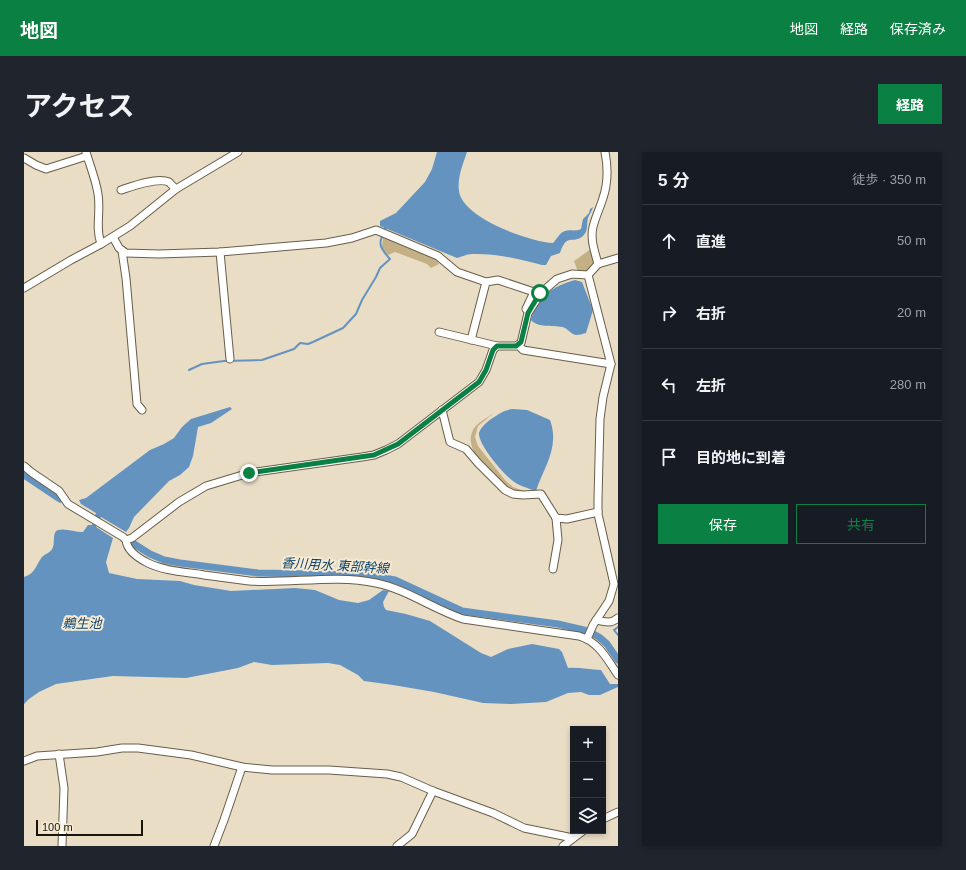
<!DOCTYPE html>
<html lang="ja">
<meta charset="utf-8">
<style>
:root{--surface:#171b24;--page:#20242c;--text:#f1f3f6;--muted:#9ea1a6;--line:#363941;--accent:#0b8043}
body{margin:0;font-family:Arial,"Noto Sans JP",sans-serif;background:var(--page);color:var(--text)}
.controls{position:absolute;right:12px;bottom:12px;display:grid;overflow:hidden;border-radius:0px;box-shadow:0 2px 6px #0003}
.controls button{width:36px;height:36px;display:grid;place-items:center;padding:0;border:0;border-bottom:1px solid var(--line);background:var(--surface);color:var(--text);font:20px sans-serif}
.scale{position:absolute;left:12px;bottom:10px;width:107px;box-sizing:border-box;padding-left:4px;border:2px solid #19150c;border-top:0;font-size:11px;line-height:14px;white-space:nowrap;color:#19150c;-webkit-text-stroke:3px #f6ead2;paint-order:stroke}
.stop{position:absolute;width:12px;height:12px;margin:-9px;border:3px solid #0b8043;border-radius:50%;background:#fff}
.stop.end{background:#0b8043;border-color:#fff;box-shadow:0 1px 4px #0008}
.list{margin:0;padding:0;list-style:none}
h2{display:flex;justify-content:space-between;align-items:center;height:52px;margin:0;padding:0 16px;font-size:17px}
h2 small{font-size:13px;font-weight:400;color:var(--muted)}
.list li{display:grid;grid-template-columns:26px 1fr auto;gap:12px;align-items:center;box-sizing:border-box;height:72px;padding:0 16px;border-top:1px solid var(--line)}
.list b{display:block;font-size:15px;white-space:nowrap}
.list em{font-size:13px;font-style:normal;color:var(--muted)}
.actions{display:flex;gap:8px;padding:12px 16px}
.actions a{flex:1;padding:9px 0;border:1px solid var(--accent);border-radius:0px;text-align:center;font-size:14px;color:var(--accent)}
.actions .main{background:var(--accent);color:#fff}
.icon{flex:none;width:22px;height:22px;fill:none;stroke:currentColor;stroke-width:2;stroke-linecap:round;stroke-linejoin:round}
.map{position:relative;flex:none;width:594px;height:694px;overflow:hidden;border-radius:0px}
header{display:flex;align-items:center;gap:24px;box-sizing:border-box;height:56px;padding:0 20px;background:var(--accent);color:#fff}
header strong{font-size:19px}
nav{display:flex;gap:22px;margin-inline-start:auto;font-size:14px}
.intro{display:flex;align-items:center;justify-content:space-between;box-sizing:border-box;height:96px;padding:0 24px}
h1{margin:0;font-size:28px}
.button{padding:10px 18px;border-radius:0px;background:var(--accent);color:#fff;font-size:14px;font-weight:700}
main{display:flex;gap:24px;padding:0 24px}
aside{flex:1;background:var(--surface);border-radius:0px;box-shadow:0 2px 6px #0003}
.map>svg:first-child{display:block}
.green{fill:#c4b085}
.water{fill:#6493bf}
.lines{fill:none;stroke-linecap:round;stroke-linejoin:round}
.stream{stroke:#6493bf;stroke-width:2}
.canal{stroke:#6493bf;stroke-width:7}
.minor-casing{stroke:#685e49;stroke-width:9}
.minor{stroke:#fff;stroke-width:7}
.route{stroke:#0b8043;stroke-width:5}
.labels{text-anchor:middle;stroke-width:4;stroke-linejoin:round;paint-order:stroke}
.water-label{font-size:13px;font-style:italic;fill:#0b436d;stroke:#f6ead2}
</style>
<header>
<strong>地図</strong>
<nav><a>地図</a><a>経路</a><a>保存済み</a></nav>
</header>
<div class="intro"><h1>アクセス</h1><a class="button">経路</a></div>
<main>
<div class="map">
<svg width="594" height="694" viewBox="0 0 594 694">
<rect width="100%" height="100%" fill="#e9ddc6"/>
<g class="green">
<path d="M 359,85 L 412,107 L 415,112 L 407,116 L 403,112 L 371,100 L 364,103 L 358,96 Z"/>
<path d="M 567,97 L 571,112 L 563,120 L 554,120 L 550,109 Z"/>
<path d="M 470,261 L 454,274 L 451,285 L 454,294 L 481,328 L 489,335 L 503,340 C 497,340 491,340 485,337 C 480,334 476,328 472,324 C 460,312 440,297 449,278 C 453,270 463,266 470,261 Z"/>
</g>
<g class="water">
<path d="M 413,0 L 443,0 C 439,12 433,26 435,39 C 438,66 506,90 529,91 C 533,87 536,80 541,79 C 546,77 550,80 557,77 L 559,67 L 565,61 L 566,57 L 569,55 C 568,59 565,63 564,66 C 562,73 565,78 559,84 C 548,93 543,80 536,101 L 527,104 L 522,113 L 518,113 C 495,107 471,101 448,102 C 443,102 437,105 433,106 L 356,74 L 356,69 L 372,61 L 401,30 L 408,17 Z"/>
<path d="M 551,128 L 558,130 L 569,158 L 562,181 C 558,182 555,183 552,183 C 546,182 544,176 538,175 C 528,173 514,176 507,168 C 513,145 529,134 551,128 Z"/>
<path d="M 206,255 L 208,257 L 187,271 L 174,275 L 169,304 L 165,315 L 156,323 L 145,329 L 110,365 L 105,376 L 102,380 L 77,365 L 72,375 L 89,386 L 82,410 L 85,421 L 113,427 L 156,429 L 170,433 L 207,439 L 271,436 L 291,438 L 315,448 L 334,451 L 345,448 L 359,438 L 365,439 L 359,450 L 360,455 L 362,458 L 382,462 L 406,469 L 457,501 L 467,505 L 484,497 L 508,492 L 535,497 L 538,500 L 544,516 C 555,515 566,518 577,518 L 586,532 L 594,532 L 594,535 L 576,543 L 565,543 L 557,540 L 544,541 L 522,550 L 487,552 L 459,551 L 410,540 L 369,533 L 340,529 L 334,523 L 316,513 L 304,511 L 248,513 L 230,510 L 214,516 L 162,526 L 89,524 L 32,532 L 15,540 L 5,547 L 0,552 L 0,425 C 11,422 12,413 18,405 C 22,401 27,401 29,395 C 31,390 28,380 34,378 C 42,376 50,380 59,380 L 64,373 L 68,373 L 72,361 L 57,352 L 55,348 L 62,346 L 126,298 L 140,292 L 150,286 L 158,275 L 167,267 Z"/>
<path d="M 489,257 L 503,258 L 526,268 C 536,295 520,315 512,339 C 504,336 495,334 489,329 C 480,323 454,292 455,281 C 457,275 462,271 467,267 C 475,262 479,258 489,257 Z"/>
</g>
<g class="lines">
<g class="stream">
<path d="M 165,218 L 178,212 L 200,209 L 238,208 L 270,197 L 276,191 L 284,192 L 289,190 L 319,176 L 332,162 L 338,148 L 352,125 L 356,116 L 366,107 C 354,94 354,91 362,75"/>
<path d="M 594,475 L 590,478 L 594,483"/>
</g>
<g class="canal">
<path d="M 0,323 L 36,347"/>
<path d="M 107,390 L 126,402 L 140,408 L 156,411 L 234,421 L 343,423 L 371,428 L 438,459 L 534,472 L 564,479 L 575,485 L 583,492 L 594,508"/>
</g>
<defs>
<g id="minor">
<path d="M 62,0 C 66,14 72,28 74,42 C 77,59 71,76 77,92 L 106,74 L 152,37 L 214,0"/>
<path d="M 0,6 L 12,13 L 22,17 L 63,4"/>
<path d="M 97,38 C 109,34 133,25 145,30 C 147,32 149,35 152,37"/>
<path d="M 89,85 L 95,96 L 102,101 L 135,102 L 196,100 L 302,91 L 328,86 L 352,78 L 414,104 L 433,120 L 462,130"/>
<path d="M 98,99 L 102,126 L 113,252 L 118,258"/>
<path d="M 196,100 L 206,207"/>
<path d="M 574,112 C 571,100 566,88 569,75 C 571,66 576,56 579,46 C 584,31 584,15 581,0"/>
<path d="M 0,136 L 47,108 L 77,92"/>
<path d="M 502,157 L 510,140 L 514,137"/>
<path d="M 415,180 L 473,194"/>
<path d="M 447,188 L 462,130 L 474,128 L 510,140"/>
<path d="M 494,193 L 499,198 L 587,212"/>
<path d="M 418,258 L 426,290 L 442,297 L 454,311 L 481,338 L 489,342 L 499,343 L 517,342 L 532,366 L 543,367 L 574,360"/>
<path d="M 0,314 L 7,320 L 35,339 L 44,352 L 99,385 L 102,388 C 103,399 114,406 124,411 C 140,419 162,420 180,423 C 195,425 210,427 225,429 C 267,432 310,422 352,431 C 382,437 409,457 439,467 L 555,484 C 575,490 583,507 594,523"/>
<path d="M 102,388 L 108,386 L 155,350 L 182,334 L 225,321 L 338,305 L 350,303 L 362,298 L 374,292 L 455,230 L 462,218 L 469,198 L 473,194 L 492,194 L 497,191 L 504,161 L 517,141 L 533,127 L 548,122 L 564,123 L 574,112 L 594,106"/>
<path d="M 529,417 L 534,388 L 532,366"/>
<path d="M 572,468 C 581,470 587,472 594,466"/>
<path d="M 563,487 L 569,473 L 585,449 L 590,432 L 574,362 L 574,347 L 576,267 L 579,245 L 587,212 L 564,123"/>
<path d="M 35,602 L 40,636 L 38,694"/>
<path d="M 0,609 L 13,604 L 73,600 L 98,596 L 114,596 L 167,603 L 218,615 L 248,618 L 305,618 L 363,622 L 377,625 L 409,639 L 469,661 L 500,676 L 549,686"/>
<path d="M 579,667 L 594,660"/>
<path d="M 190,694 L 200,668 L 218,615"/>
<path d="M 373,694 L 388,682 L 409,639"/>
<path d="M 539,694 L 559,679"/>
</g>
</defs>
<use href="#minor" class="minor-casing"/>
<use href="#minor" class="minor"/>
</g>
<g class="lines">
<path class="route" d="M 225,321 L 350,303 L 374,292 L 455,230 L 462,218 L 469,198 L 473,194 L 492,194 L 497,190 L 504,161 L 516,141"/>
</g>
<g class="labels">
<g class="water-label">
<text transform="translate(311 413) rotate(3)" y="5">香川用水 東部幹線</text>
<text x="58" y="476">鵜生池</text>
</g>
</g>
</svg>
<div class="controls">
<button>+</button>
<button>−</button>
<button><svg class="icon" aria-label="layers" viewBox="0 0 24 24"><path d="M12 4l9 5-9 5-9-5zM3 14l9 5 9-5"/></svg></button>
</div>
<div class="scale">100 m</div>
<div class="stop" style="left:516px;top:141px"></div>
<div class="stop end" style="left:225px;top:321px"></div>
</div>
<aside>
<h2>5 分<small>徒歩 · 350 m</small></h2>
<ul class="list">
<li><svg class="icon" aria-label="ahead" viewBox="0 0 24 24"><path d="M12 20V5M6 11l6-6 6 6"/></svg><div><b>直進</b></div><em>50 m</em></li>
<li><svg class="icon" aria-label="right" viewBox="0 0 24 24"><path d="M7 20v-9h11M14 6l5 5-5 5"/></svg><div><b>右折</b></div><em>20 m</em></li>
<li><svg class="icon" aria-label="left" viewBox="0 0 24 24"><path d="M17 20v-9H6M10 6l-5 5 5 5"/></svg><div><b>左折</b></div><em>280 m</em></li>
<li><svg class="icon" aria-label="arrive" viewBox="0 0 24 24"><path d="M6 21V4h12l-3 4 3 4H6"/></svg><div><b>目的地に到着</b></div></li>
</ul>
<div class="actions"><a class="main">保存</a><a>共有</a></div>
</aside>
</main>
